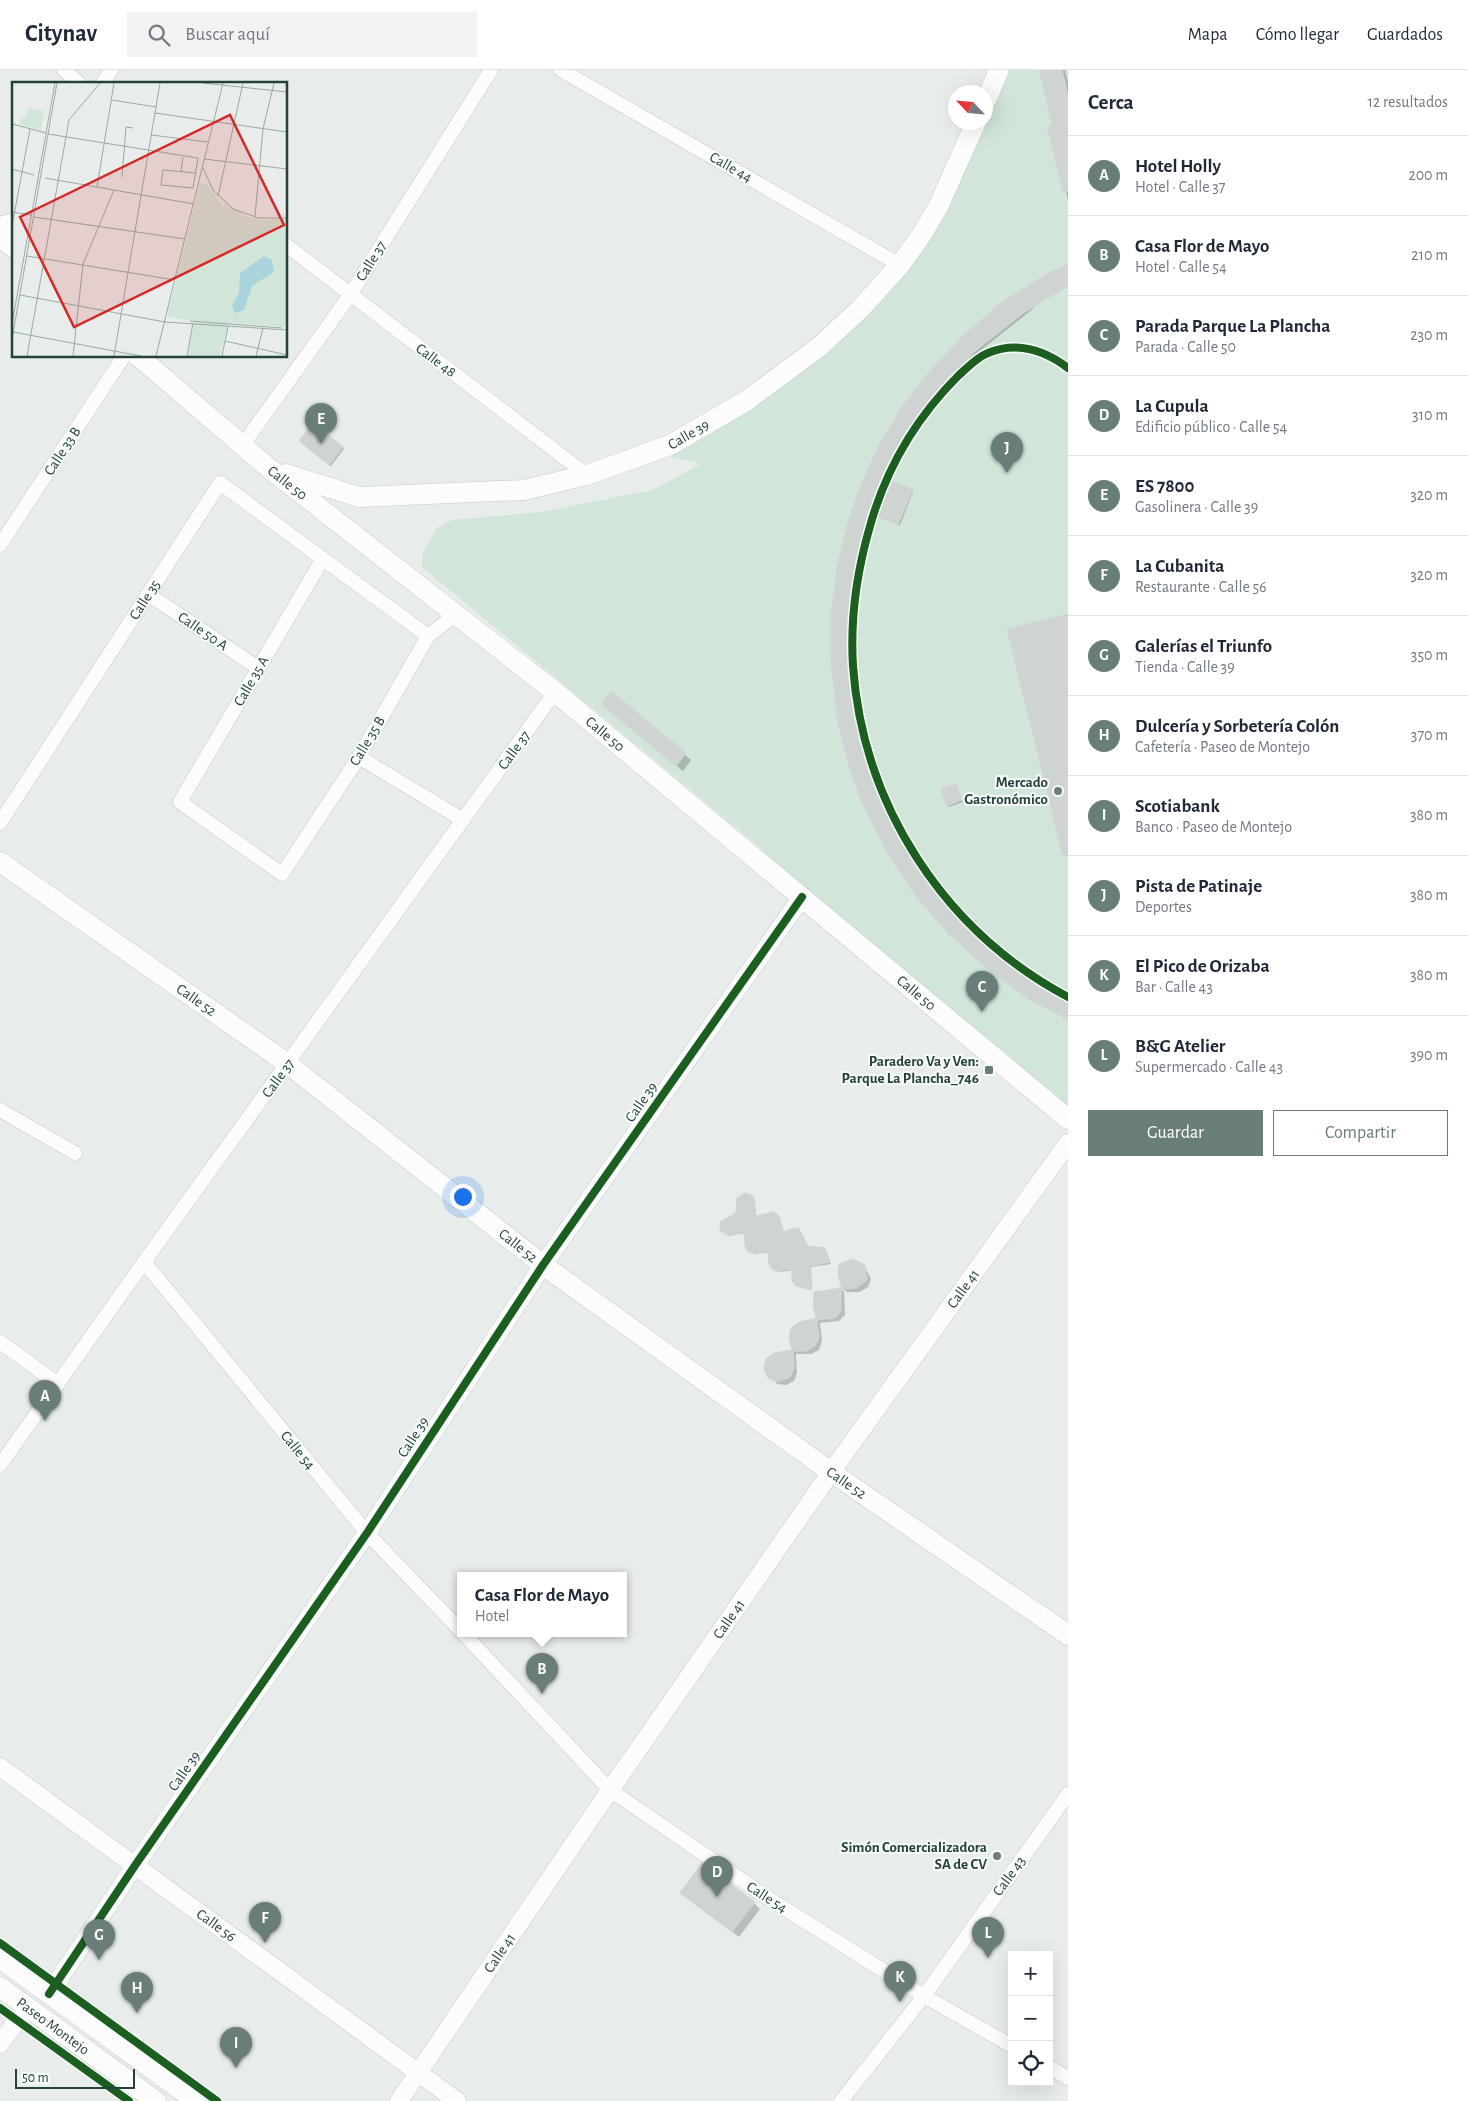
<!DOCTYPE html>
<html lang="es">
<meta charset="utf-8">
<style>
:root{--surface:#fff;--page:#f2f2f3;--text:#1f2937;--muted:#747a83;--line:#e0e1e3;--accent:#697e78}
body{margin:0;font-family:"Alegreya Sans",sans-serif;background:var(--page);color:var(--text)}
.controls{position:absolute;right:15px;bottom:15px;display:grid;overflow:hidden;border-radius:0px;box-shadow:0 5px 20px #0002}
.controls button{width:45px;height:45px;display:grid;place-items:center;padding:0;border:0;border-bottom:1px solid var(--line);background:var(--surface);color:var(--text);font:25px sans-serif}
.compass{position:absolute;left:948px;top:15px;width:45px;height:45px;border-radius:50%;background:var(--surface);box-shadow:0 5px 20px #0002;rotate:296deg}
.scale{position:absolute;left:15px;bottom:12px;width:120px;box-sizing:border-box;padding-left:5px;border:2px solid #24423a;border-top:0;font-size:14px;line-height:18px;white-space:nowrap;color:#24423a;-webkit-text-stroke:4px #f7fbf9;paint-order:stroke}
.you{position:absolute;left:462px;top:1126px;width:18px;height:18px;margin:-12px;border:4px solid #fff;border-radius:50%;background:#1a73e8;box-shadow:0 0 0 8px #1a73e833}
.badge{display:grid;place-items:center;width:32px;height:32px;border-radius:50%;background:var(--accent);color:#fff;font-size:16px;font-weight:700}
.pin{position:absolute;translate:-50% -41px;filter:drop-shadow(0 1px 2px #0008)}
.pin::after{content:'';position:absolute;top:26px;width:18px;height:15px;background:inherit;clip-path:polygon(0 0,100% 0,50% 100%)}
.popup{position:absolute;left:457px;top:1502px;width:170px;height:65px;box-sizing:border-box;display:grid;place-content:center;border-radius:0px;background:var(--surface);filter:drop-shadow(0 1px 4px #0005);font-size:16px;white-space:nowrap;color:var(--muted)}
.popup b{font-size:19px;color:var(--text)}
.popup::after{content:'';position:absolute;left:50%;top:100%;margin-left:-10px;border:10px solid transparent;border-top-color:var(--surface)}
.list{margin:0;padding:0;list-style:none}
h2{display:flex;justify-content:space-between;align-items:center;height:65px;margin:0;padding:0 20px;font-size:21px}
h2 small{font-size:16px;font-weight:400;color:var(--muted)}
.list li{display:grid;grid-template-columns:32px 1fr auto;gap:15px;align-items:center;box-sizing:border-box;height:80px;padding:0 20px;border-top:1px solid var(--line)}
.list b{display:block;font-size:19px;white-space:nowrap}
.list p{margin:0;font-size:16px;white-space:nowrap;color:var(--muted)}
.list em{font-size:16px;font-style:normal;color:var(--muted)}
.actions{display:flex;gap:10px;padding:15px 20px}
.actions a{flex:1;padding:11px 0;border:1px solid var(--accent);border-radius:0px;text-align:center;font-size:18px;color:var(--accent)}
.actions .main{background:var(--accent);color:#fff}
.icon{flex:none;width:28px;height:28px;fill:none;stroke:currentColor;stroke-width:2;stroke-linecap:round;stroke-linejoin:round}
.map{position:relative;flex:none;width:1068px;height:2031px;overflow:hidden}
header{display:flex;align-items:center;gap:30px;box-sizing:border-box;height:70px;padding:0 25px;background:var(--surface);border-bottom:1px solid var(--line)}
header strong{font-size:24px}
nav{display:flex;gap:28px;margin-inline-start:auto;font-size:18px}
.search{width:350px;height:45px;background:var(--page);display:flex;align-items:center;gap:12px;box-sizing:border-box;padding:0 18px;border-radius:0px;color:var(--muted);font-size:19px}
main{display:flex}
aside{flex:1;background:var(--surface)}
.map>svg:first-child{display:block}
.green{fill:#d1e6d8}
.shadow{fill:#0003}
.building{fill:#cfd4d2;stroke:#d1d6d4}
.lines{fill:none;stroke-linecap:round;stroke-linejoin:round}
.minor-casing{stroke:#c5cac8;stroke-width:15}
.tertiary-casing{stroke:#c5cac8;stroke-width:19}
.secondary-casing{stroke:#c3cbc8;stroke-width:21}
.minor{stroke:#fcfcfc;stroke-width:14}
.tertiary{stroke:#fcfcfc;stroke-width:18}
.secondary{stroke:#fcfcfc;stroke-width:20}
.cycleway-casing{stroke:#f7fbf9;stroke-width:11}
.cycleway{stroke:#1b5e20;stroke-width:8}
.poi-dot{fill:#697e78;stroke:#f7fbf9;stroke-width:2}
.labels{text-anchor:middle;stroke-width:4;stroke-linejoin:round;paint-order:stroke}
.street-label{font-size:15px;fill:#24423a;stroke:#f7fbf9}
.poi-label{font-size:15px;font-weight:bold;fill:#24423a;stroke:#f7fbf9;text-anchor:end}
.inset-road{fill:none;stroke:#9aa9a4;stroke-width:1}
.view{fill:#d62828;fill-opacity:0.15;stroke:#d62828;stroke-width:2.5}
.inset-edge{fill:none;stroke:#24423a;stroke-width:2.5}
</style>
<header>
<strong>Citynav</strong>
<div class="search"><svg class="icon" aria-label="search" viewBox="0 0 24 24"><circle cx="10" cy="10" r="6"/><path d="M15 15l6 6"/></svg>Buscar aquí</div>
<nav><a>Mapa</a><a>Cómo llegar</a><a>Guardados</a></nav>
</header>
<main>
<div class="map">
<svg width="1068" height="2031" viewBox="0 0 1068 2031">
<rect width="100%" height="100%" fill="#e8edeb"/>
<path class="green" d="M 1008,0 L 1068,0 L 1068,1035 L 760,782 L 762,779 L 422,497 L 423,481 L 437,458 L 452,450 L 541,442 L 652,420 L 701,394 L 665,385 L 849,259 L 986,52 Z"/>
<g class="shadow">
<path d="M 1040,0 L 1065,0 L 1068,12 L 1068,130 L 1049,58 L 1054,56 Z"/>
<path d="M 1068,195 L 1068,212 L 1030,223 L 1034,238 L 976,284 L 920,348 L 897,388 L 887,410 L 913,422 L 900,455 L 873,445 L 862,482 L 852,549 L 851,580 L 860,660 L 880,726 L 895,757 L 931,816 L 966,858 L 1022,902 L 1068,928 L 1068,949 L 1029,929 L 989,899 L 951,865 L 916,824 L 889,783 L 865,734 L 850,697 L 839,648 L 832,590 L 832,545 L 838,497 L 850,449 L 861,418 L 880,375 L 905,335 L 929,304 L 965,264 L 1003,233 L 1049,204 Z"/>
<path d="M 314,354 L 344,379 L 331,396 L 300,371 Z"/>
<path d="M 611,623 L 691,690 L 683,701 L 609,640 Z"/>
<path d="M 956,716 L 963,732 L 949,737 L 948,735 Z"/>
<path d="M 749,1125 L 755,1131 L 756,1147 L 808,1177 L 826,1181 L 831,1194 L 811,1197 L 812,1220 L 797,1216 L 793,1200 L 781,1202 L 775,1201 L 770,1182 L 754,1184 L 746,1175 L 745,1163 L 728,1166 L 721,1157 L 723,1150 L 737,1144 Z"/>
<path d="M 853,1190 L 865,1197 L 871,1209 L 868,1217 L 860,1222 L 847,1222 L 844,1220 L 845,1245 L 839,1251 L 820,1253 L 822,1271 L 819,1280 L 811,1284 L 796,1284 L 797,1303 L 794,1311 L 786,1315 L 777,1314 L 765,1299 L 793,1281 L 841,1219 L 844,1222 L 839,1205 Z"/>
<path d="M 681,1823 L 754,1833 L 760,1839 L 739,1867 Z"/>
</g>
<g class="building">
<path d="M 1039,0 L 1062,0 L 1068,26 L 1068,121 L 1063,122 L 1047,57 L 1052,55 Z"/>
<path d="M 1068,194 L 1068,216 L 1025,242 L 974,282 L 919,347 L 896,386 L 886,409 L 913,419 L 898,455 L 871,444 L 855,512 L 850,578 L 859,657 L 868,693 L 879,723 L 910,782 L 930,813 L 966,856 L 1007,890 L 1068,928 L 1068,950 L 1026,927 L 986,898 L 948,863 L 915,825 L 888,783 L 863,735 L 849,697 L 837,648 L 831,590 L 831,545 L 837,497 L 849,449 L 860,417 L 879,375 L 904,334 L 928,303 L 965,264 L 1002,232 L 1048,203 Z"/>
<path d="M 313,353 L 343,377 L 329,395 L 299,371 Z"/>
<path d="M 1068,544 L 1068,786 L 1063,787 L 1007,559 Z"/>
<path d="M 611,621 L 686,683 L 676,696 L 601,634 Z"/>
<path d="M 956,714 L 962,730 L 947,736 L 941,719 Z"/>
<path d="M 744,1123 L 750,1124 L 754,1128 L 755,1146 L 774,1142 L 779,1146 L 784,1162 L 794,1158 L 799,1159 L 808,1176 L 825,1178 L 830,1192 L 810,1196 L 811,1220 L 796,1216 L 792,1211 L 792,1199 L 778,1201 L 772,1199 L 769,1194 L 768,1181 L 754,1183 L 748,1182 L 745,1176 L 744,1162 L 729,1165 L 720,1161 L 720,1152 L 736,1143 L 737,1128 Z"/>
<path d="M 853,1189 L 865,1195 L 867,1210 L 856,1218 L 842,1219 L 838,1205 L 839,1194 Z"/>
<path d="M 841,1218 L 841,1241 L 835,1248 L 817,1250 L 819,1267 L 815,1276 L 806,1281 L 793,1281 L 794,1298 L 790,1307 L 777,1312 L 768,1308 L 764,1299 L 766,1289 L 774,1283 L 792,1280 L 789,1267 L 791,1258 L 799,1252 L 816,1248 L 813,1236 L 814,1222 Z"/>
<path d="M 702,1793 L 755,1832 L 732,1862 L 680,1823 Z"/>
</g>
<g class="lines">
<defs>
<g id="minor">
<path d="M 64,0 L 80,14"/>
<path d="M 561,0 L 900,195"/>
<path d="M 102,14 L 111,0"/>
<path d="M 286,175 L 587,405"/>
<path d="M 242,376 L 350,225 L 491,0"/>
<path d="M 0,475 L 124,286"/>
<path d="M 322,490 L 180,732 L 282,804 L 359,687 L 428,566 L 456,544"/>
<path d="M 148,524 L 258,598"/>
<path d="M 359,687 L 463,750"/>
<path id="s1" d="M 0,753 L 220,413 L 428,566"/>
<path d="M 0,1040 L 75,1083"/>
<path d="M 144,1192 L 367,1463 L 461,1561"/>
<path d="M 0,1272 L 58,1314"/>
<path d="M 0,1395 L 144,1192 L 555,622"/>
<path d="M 463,1563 L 610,1720 L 771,1830 L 924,1926 L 1012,1976"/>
<path d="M 1049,1997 L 1068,2008"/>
<path d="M 841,2031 L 924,1926 L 1068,1724"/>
</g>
<g id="tertiary">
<path d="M 0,156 L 14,152"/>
<path id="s2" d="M 0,1697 L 457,2031"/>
<path d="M 49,1924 L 136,1794 L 367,1463 L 543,1195 L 802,827"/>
<path d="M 0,1974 L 27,1937"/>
<path id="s3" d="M 399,2031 L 610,1720 L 831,1402 L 1068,1073"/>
</g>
<g id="secondary">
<path d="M 986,30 L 999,0"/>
<path d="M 0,166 L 14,178"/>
<path id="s4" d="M 138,286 L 270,399 L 555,622 L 1068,1049"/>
<path id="s5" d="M 286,404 L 359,427 L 524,420 L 587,405 L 670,375 L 746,331 L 819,277 L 860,239 L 900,195 L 922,164 L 938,137 L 976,52"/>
<path id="s6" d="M 0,792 L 288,994 L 543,1195 L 831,1402 L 1068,1565"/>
<path d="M 0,1888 L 196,2031"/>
<path id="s7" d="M 0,1917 L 156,2031"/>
</g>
</defs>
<use href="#minor" class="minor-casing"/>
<use href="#tertiary" class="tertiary-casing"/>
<use href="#secondary" class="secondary-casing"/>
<use href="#minor" class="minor"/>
<use href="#tertiary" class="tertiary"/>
<use href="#secondary" class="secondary"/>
<defs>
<g id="cycleway">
<path d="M 1068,298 C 1044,280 1017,271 988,283 C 977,287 967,298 958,306 C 916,348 886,399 870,456 C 857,501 850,549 853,596 C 863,736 944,861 1068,927"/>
<path d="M 0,1873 L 217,2031"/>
<path d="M 49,1924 L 136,1794 L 367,1463 L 543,1195 L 802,827"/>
<path d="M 0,1938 L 129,2031"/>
</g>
</defs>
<use href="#cycleway" class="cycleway-casing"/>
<use href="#cycleway" class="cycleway"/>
</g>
<g class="poi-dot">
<circle cx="1058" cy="721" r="5"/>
<rect x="984" y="995" width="10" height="10" rx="2.5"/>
<circle cx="997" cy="1786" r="5"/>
</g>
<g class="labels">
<g class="street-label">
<text transform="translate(731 97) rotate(30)" y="5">Calle 44</text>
<text transform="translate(371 191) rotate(-58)" y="5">Calle 37</text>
<text transform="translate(436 290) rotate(37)" y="5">Calle 48</text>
<text dy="5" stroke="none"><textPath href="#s5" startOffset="416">Calle 39</textPath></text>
<text transform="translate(62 381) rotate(-57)" y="5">Calle 33 B</text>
<text dy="5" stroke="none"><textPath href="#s4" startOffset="196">Calle 50</textPath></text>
<text dy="5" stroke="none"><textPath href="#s1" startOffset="266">Calle 35</textPath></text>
<text transform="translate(203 561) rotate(34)" y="5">Calle 50 A</text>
<text transform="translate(251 611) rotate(-60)" y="5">Calle 35 A</text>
<text dy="5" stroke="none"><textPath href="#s4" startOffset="601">Calle 50</textPath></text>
<text transform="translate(367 671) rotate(-59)" y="5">Calle 35 B</text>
<text transform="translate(514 680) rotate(-54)" y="5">Calle 37</text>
<text dy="5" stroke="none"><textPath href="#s4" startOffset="1006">Calle 50</textPath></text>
<text dy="5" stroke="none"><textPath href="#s6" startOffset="240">Calle 52</textPath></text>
<text transform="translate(278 1008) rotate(-54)" y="5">Calle 37</text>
<text transform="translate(641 1032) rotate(-55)" y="5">Calle 39</text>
<text dy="5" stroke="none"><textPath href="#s6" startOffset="645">Calle 52</textPath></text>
<text dy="5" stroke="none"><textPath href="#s3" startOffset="989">Calle 41</textPath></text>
<text transform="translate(413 1367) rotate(-57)" y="5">Calle 39</text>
<text transform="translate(298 1380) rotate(51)" y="5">Calle 54</text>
<text dy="5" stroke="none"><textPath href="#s6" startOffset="1050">Calle 52</textPath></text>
<text dy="5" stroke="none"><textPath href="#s3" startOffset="584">Calle 41</textPath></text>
<text transform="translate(184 1701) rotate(-55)" y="5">Calle 39</text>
<text transform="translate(1009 1806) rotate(-54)" y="5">Calle 43</text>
<text transform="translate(767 1827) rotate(33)" y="5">Calle 54</text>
<text dy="5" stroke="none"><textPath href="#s2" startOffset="268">Calle 56</textPath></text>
<text dy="5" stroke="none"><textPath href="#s3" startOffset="179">Calle 41</textPath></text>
<text dy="5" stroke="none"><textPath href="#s7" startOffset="66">Paseo Montejo</textPath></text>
</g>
<g class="poi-label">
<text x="1048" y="717">Mercado<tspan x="1048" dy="17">Gastronómico</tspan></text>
<text x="979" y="996">Paradero Va y Ven:<tspan x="979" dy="17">Parque La Plancha_746</tspan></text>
<text x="987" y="1782">Simón Comercializadora<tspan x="987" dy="17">SA de CV</tspan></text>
</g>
</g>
<g transform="translate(12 12)">
<rect width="275" height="275" fill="#e8edeb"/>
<path d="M 16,26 L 32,29 L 29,48 L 8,43 L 9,35 L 14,36 ZM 188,101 L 194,102 L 212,125 L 212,121 L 234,134 L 250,138 L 275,137 L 275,245 L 216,241 L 208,274 L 176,274 L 182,239 L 155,235 Z" fill="#d1e6d8"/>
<path d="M 252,174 L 260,178 L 262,190 L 240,204 L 232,228 L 223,231 L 220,224 L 227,211 L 228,191 Z" fill="#a9d4db"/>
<path class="inset-road" d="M 191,1 L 275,10M 100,18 L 144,25M 143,31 L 275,50M 0,42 L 34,51M 36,52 L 186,76 L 181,106M 139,53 L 196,60M 192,77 L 275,87M 191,86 L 201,108 L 221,127 L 247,136 L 275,136M 0,87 L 22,93M 169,90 L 171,75M 110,95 L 114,45 L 121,46M 33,96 L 182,122M 85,105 L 102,1M 181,106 L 149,103 L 151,88 L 184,91M 206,114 L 231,1M 0,130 L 19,133M 243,134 L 251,47 L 262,1M 22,135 L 173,157M 0,144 L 18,47M 15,174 L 163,198M 8,213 L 153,240M 178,239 L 270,246M 153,240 L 275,248M 0,242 L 43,1M 1,250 L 129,274M 0,257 L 45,1M 213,259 L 275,273M 15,274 L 57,38 L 88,1M 61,274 L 71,182 L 102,108M 102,274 L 148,1M 144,274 L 211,1M 175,274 L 181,241M 210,274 L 216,244M 244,274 L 251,246"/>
<path class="view" d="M 218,33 L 272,143 L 62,245 L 8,135 Z"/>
<rect width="275" height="275" class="inset-edge"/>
</g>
</svg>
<div class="controls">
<button>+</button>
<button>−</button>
<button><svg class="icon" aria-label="locate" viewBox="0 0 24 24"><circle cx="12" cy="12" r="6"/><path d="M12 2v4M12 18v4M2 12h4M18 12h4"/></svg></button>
</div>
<svg class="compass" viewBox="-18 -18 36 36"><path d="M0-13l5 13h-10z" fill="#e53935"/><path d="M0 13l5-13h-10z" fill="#747a83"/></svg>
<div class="scale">50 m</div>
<div class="you"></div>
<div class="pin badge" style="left:45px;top:1351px">A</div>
<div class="pin badge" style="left:542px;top:1624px">B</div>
<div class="popup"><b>Casa Flor de Mayo</b>Hotel</div>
<div class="pin badge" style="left:982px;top:942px">C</div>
<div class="pin badge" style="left:717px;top:1827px">D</div>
<div class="pin badge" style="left:321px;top:374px">E</div>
<div class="pin badge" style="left:265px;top:1873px">F</div>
<div class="pin badge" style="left:99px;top:1890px">G</div>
<div class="pin badge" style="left:137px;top:1943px">H</div>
<div class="pin badge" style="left:236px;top:1998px">I</div>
<div class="pin badge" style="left:1007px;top:403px">J</div>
<div class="pin badge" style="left:900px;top:1932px">K</div>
<div class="pin badge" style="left:988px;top:1888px">L</div>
</div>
<aside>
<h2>Cerca<small>12 resultados</small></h2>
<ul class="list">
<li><span class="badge">A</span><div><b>Hotel Holly</b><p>Hotel · Calle 37</p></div><em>200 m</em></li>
<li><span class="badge">B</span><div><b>Casa Flor de Mayo</b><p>Hotel · Calle 54</p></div><em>210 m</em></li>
<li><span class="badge">C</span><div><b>Parada Parque La Plancha</b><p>Parada · Calle 50</p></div><em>230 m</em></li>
<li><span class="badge">D</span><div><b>La Cupula</b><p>Edificio público · Calle 54</p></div><em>310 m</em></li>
<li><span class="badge">E</span><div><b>ES 7800</b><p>Gasolinera · Calle 39</p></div><em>320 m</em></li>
<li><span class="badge">F</span><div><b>La Cubanita</b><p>Restaurante · Calle 56</p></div><em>320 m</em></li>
<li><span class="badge">G</span><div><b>Galerías el Triunfo</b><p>Tienda · Calle 39</p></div><em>350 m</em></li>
<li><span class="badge">H</span><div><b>Dulcería y Sorbetería Colón</b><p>Cafetería · Paseo de Montejo</p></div><em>370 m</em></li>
<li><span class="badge">I</span><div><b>Scotiabank</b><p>Banco · Paseo de Montejo</p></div><em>380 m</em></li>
<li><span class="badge">J</span><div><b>Pista de Patinaje</b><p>Deportes</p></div><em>380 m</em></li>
<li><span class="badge">K</span><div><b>El Pico de Orizaba</b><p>Bar · Calle 43</p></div><em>380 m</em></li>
<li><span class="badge">L</span><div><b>B&amp;G Atelier</b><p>Supermercado · Calle 43</p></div><em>390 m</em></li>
</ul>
<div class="actions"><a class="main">Guardar</a><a>Compartir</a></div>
</aside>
</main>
